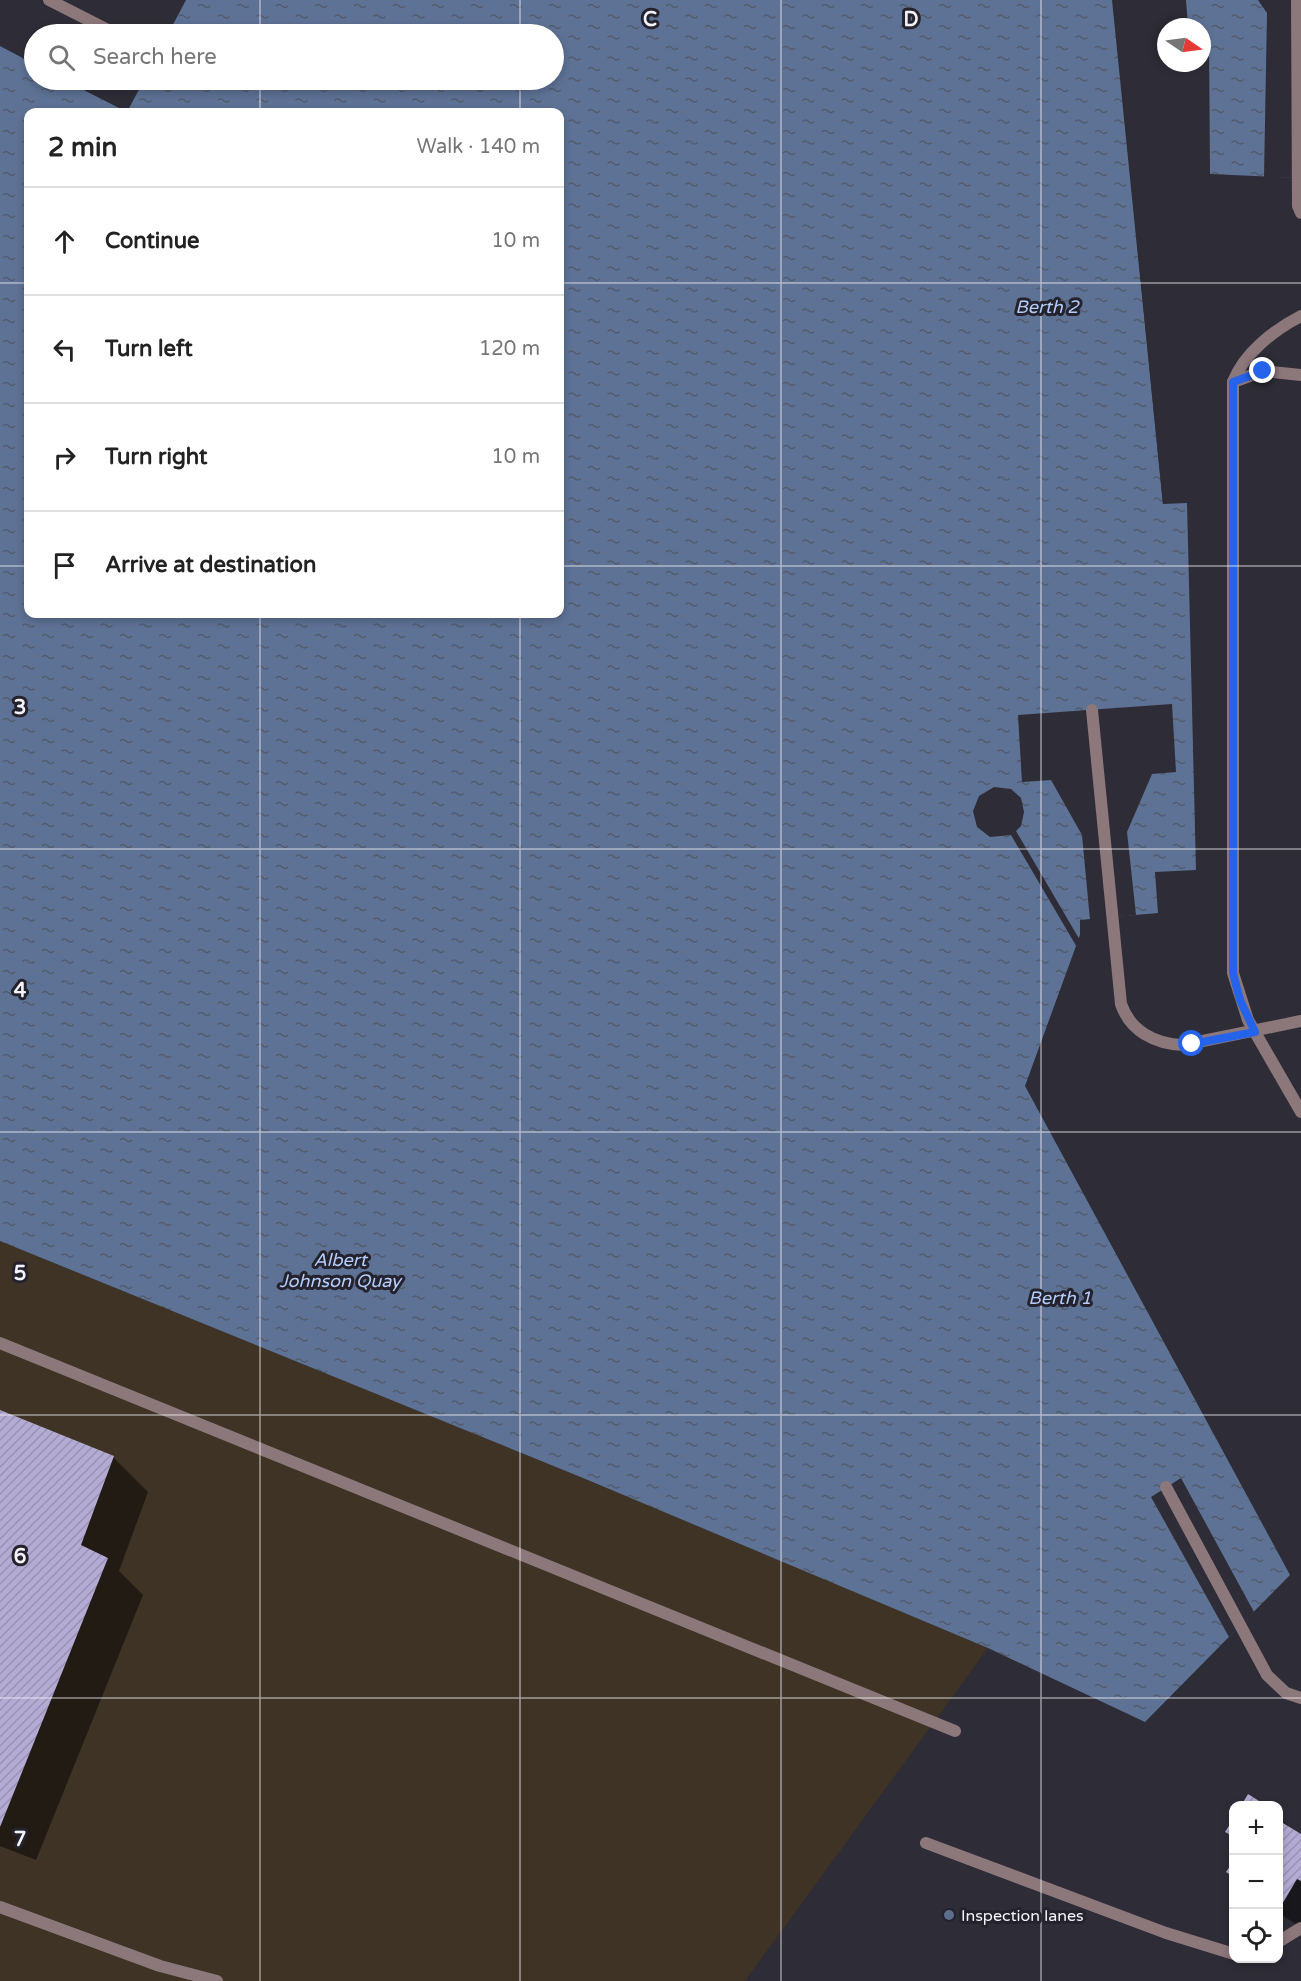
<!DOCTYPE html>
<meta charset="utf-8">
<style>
:root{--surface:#fff;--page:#f6f6f6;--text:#222;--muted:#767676;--line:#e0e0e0}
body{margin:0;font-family:"Varela Round",sans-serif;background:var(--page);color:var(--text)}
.controls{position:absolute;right:18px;bottom:18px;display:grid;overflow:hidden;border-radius:12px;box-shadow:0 3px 9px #0003}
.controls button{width:54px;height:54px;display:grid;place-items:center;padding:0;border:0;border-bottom:2px solid var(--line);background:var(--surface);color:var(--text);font:30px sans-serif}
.compass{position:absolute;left:1157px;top:18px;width:54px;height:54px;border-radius:50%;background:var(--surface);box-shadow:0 3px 9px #0003;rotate:103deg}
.stop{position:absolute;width:18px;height:18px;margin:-14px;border:4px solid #2563eb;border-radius:50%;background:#fff}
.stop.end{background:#2563eb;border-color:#fff;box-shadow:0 2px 6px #0008}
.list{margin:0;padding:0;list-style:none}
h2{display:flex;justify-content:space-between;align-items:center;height:78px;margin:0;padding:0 24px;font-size:26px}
h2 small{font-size:20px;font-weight:400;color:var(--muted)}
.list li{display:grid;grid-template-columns:39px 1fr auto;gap:18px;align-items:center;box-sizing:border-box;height:108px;padding:0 24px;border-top:2px solid var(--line)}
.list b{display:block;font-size:22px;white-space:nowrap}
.list em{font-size:20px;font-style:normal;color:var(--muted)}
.icon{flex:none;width:33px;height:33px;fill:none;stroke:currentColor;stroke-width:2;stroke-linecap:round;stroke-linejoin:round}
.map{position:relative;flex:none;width:1301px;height:1981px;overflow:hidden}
.search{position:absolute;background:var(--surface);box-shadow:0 3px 9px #0003;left:24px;top:24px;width:540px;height:66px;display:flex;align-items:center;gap:15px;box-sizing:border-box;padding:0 21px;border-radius:33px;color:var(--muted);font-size:22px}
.panel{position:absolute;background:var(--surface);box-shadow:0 3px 9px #0003;left:24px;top:108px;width:540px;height:510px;border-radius:12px}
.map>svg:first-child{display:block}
.industrial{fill:#3e3324}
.water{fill:url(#water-ripples);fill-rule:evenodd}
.pier{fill:#2e2c36}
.shadow{fill:#0007}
.building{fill:url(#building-hatch)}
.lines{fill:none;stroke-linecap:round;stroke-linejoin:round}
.lane{stroke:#8c777b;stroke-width:12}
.route{stroke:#2563eb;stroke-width:8}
.grid{fill:none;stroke:#f4f2fa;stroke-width:1.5;stroke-opacity:0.55}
.service-dot{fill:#5c6f8a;stroke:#24222c;stroke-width:2}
.labels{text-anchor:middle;stroke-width:6;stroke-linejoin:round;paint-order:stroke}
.poi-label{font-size:16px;fill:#f4f2fa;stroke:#24222c;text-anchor:start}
.water-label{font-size:18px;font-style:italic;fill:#b2ccfb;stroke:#24222c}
.grid-label{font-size:20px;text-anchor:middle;font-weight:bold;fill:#f4f2fa;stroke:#24222c;stroke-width:6;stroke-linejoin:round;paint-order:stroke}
</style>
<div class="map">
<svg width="1301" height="1981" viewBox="0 0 1301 1981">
<defs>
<pattern id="water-ripples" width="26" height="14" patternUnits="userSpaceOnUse" patternTransform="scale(1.5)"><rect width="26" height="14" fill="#5e7295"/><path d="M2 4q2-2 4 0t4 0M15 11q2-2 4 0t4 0" fill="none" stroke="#525b6c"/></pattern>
<pattern id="building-hatch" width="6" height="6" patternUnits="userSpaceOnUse" patternTransform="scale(1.5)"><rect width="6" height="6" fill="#b4abd4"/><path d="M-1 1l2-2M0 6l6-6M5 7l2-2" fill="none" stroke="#9992b2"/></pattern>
</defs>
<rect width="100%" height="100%" fill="#2e2c36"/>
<path class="industrial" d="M 0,1241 L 583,1478 L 988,1648 L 745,1981 L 0,1981 Z"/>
<g class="water">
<path d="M 0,0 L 1112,0 L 1163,504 L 1187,503 L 1196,870 L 1155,872 L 1158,913 L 1080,920 L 1080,935 L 1025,1086 L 1290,1575 L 1145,1722 L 988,1648 L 583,1478 L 0,1241 ZM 34,34 L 554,34 L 554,80 L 34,80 ZM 28,112 L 560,112 L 560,614 L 28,614 Z"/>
<path d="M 1186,0 L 1301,0 L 1301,178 L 1210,174 L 1209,35 L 1202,34 L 1202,27 L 1188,27 Z"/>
</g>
<g class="pier">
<path d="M 0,0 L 186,0 L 168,34 L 34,34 L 34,64 L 0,46 Z"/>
<path d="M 1113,0 L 1115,0 L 1164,485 L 1163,505 Z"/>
<path d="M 1258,0 L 1301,0 L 1301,178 L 1264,177 L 1267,13 Z"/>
<path d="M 64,80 L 144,80 L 127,112 Z"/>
<path d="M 1172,704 L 1176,772 L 1152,774 L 1127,832 L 1136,915 L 1090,920 L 1082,835 L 1051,780 L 1022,782 L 1018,715 Z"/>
<path d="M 994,787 L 1011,789 L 1021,798 L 1024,812 L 1021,826 L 1016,831 L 1081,942 L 1078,949 L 1011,835 L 990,837 L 977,827 L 973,811 L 979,796 Z"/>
<path d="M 1181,1478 L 1254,1612 L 1229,1637 L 1151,1497 Z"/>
</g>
<g class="shadow">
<path d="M 0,1412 L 113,1457 L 148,1492 L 119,1571 L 143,1595 L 36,1860 L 0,1846 Z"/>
<path d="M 1278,1818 L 1301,1836 L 1301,1927 L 1278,1913 Z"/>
</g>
<g class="building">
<path d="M 0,1410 L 114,1456 L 81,1545 L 108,1558 L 0,1827 Z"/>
<path d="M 1248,1794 L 1267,1806 L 1241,1806 Z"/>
<path d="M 1234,1818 L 1234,1837 L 1225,1832 Z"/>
<path d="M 1278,1820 L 1301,1834 L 1301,1881 L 1297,1879 L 1281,1906 Z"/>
<path d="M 1234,1860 L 1234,1877 L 1226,1872 Z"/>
</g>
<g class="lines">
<g class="lane">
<path d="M 49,0 L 116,34"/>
<path d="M 1297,0 L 1298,206 L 1301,213"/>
<path d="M 1301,316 C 1274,330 1244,353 1233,382 L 1233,973 L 1248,1020 L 1301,1112"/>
<path d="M 1233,382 L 1263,371 L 1301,375"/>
<path d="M 1092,710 L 1121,1004 C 1130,1031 1155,1044 1183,1045 L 1301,1021"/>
<path d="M 0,1343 L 955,1731"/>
<path d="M 1166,1487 L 1267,1675 L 1286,1693 L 1301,1698"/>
<path d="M 926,1843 L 1166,1933 L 1234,1954"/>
<path d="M 0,1907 L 160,1966 L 217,1981"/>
<path d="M 1278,1942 L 1301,1928"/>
</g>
</g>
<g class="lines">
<path class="route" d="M 1192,1044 L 1255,1032 L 1240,1000 L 1233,973 L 1233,382 L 1263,371"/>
</g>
<path class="grid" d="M 260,0 L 260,34M 520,0 L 520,34M 781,0 L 781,1981M 1041,0 L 1041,1981M 260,80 L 260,112M 520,80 L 520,112M 0,283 L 28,283M 560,283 L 1301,283M 0,566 L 28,566M 560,566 L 1301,566M 260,614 L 260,1981M 520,614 L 520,1981M 0,849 L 1301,849M 0,1132 L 1301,1132M 0,1415 L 1301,1415M 0,1698 L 1301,1698"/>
<circle class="service-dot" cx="949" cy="1915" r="6"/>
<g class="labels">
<g class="poi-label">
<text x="961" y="1921">Inspection lanes</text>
</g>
<g class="water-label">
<text x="1047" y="313">Berth 2</text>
<text x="340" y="1266">Albert<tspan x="340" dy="21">Johnson Quay</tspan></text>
<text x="1060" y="1304">Berth 1</text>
</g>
</g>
<g class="grid-label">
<text x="650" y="26">C</text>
<text x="911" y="26">D</text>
<text x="20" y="714">3</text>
<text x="20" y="997">4</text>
<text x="20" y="1280">5</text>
<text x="20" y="1563">6</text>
<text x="20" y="1846">7</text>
</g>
</svg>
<div class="controls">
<button>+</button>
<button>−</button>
<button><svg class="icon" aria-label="locate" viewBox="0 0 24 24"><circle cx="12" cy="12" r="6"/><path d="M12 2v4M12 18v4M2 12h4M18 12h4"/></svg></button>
</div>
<svg class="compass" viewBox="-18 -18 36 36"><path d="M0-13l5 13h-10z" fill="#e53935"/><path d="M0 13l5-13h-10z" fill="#767676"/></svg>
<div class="stop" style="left:1192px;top:1044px"></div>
<div class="stop end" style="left:1263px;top:371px"></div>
<div class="search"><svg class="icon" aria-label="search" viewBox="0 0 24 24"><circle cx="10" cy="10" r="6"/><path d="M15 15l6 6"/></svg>Search here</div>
<section class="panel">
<h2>2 min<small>Walk · 140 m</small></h2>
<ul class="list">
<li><svg class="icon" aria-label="ahead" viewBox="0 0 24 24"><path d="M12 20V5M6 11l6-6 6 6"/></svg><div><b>Continue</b></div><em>10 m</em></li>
<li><svg class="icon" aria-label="left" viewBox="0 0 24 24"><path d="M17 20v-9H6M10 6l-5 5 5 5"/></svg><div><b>Turn left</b></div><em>120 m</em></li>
<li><svg class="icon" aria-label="right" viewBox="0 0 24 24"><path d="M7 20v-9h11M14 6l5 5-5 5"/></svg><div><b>Turn right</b></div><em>10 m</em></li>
<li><svg class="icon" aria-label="arrive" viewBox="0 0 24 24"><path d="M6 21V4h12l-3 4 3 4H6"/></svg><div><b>Arrive at destination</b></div></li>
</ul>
</section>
</div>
